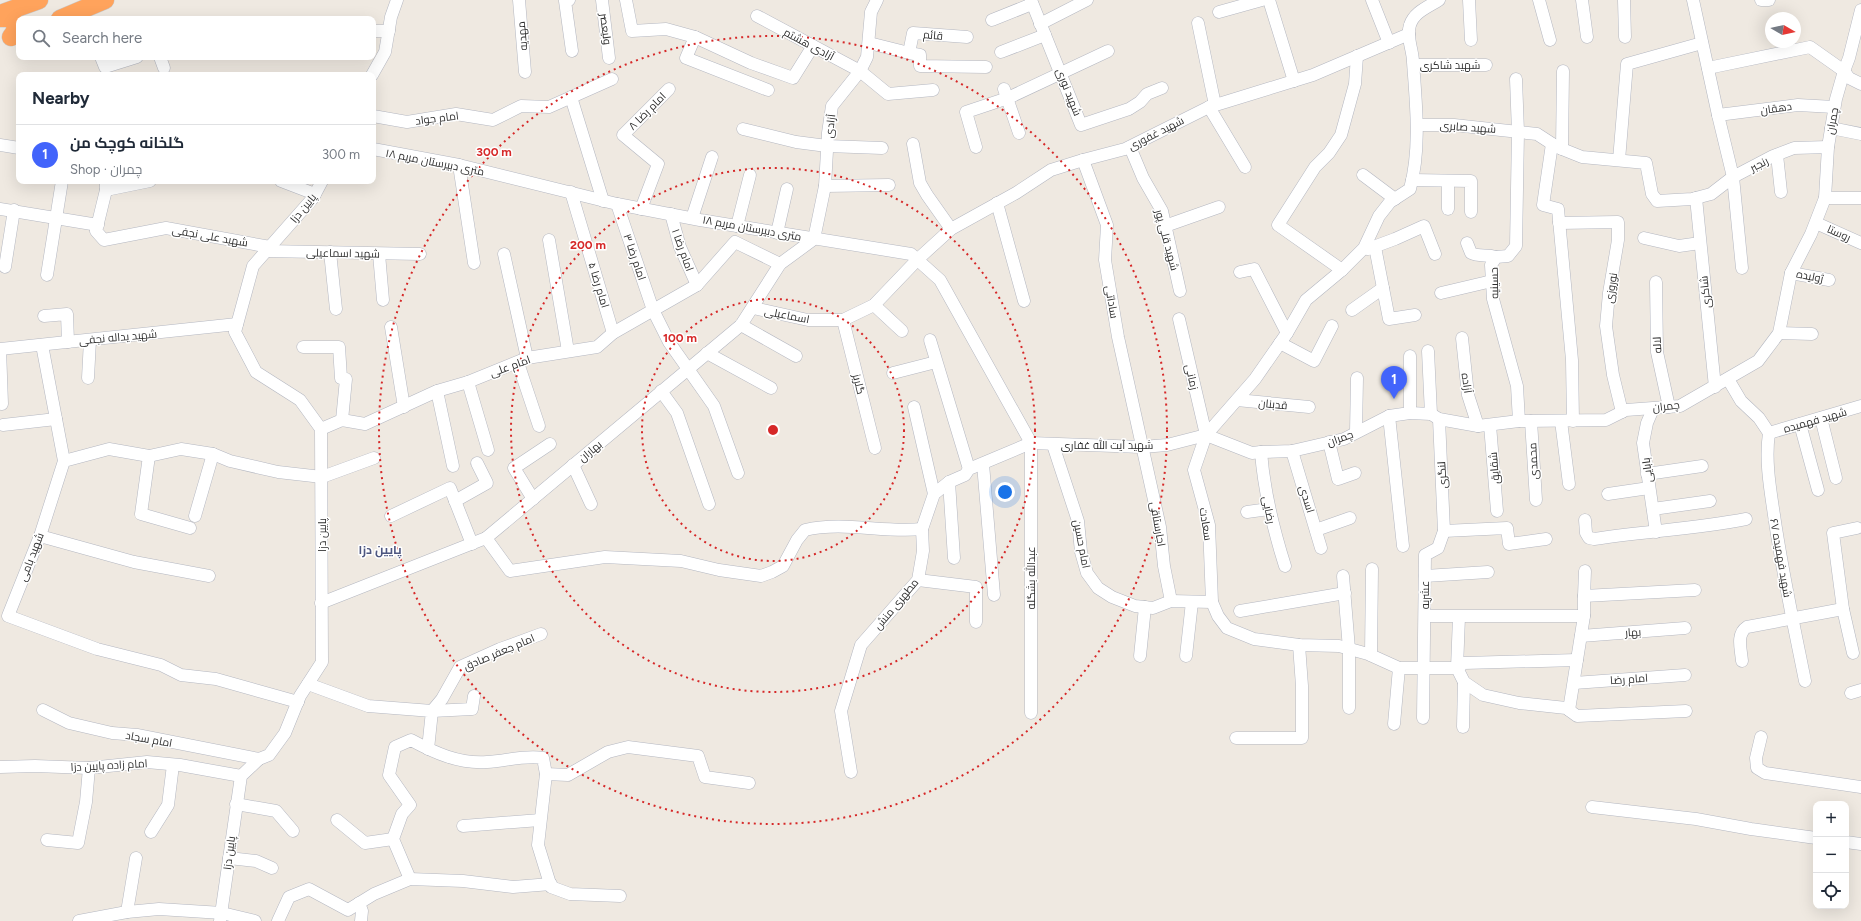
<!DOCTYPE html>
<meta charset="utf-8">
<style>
:root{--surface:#fff;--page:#f2f2f3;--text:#1f2937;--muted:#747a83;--line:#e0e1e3;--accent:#4264fb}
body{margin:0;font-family:Figtree,Cairo,sans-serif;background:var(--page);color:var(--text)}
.controls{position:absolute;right:12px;bottom:12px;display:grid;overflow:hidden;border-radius:8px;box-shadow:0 4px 16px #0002}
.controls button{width:36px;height:36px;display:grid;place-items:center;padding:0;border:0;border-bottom:1px solid var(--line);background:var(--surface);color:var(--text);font:20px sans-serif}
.compass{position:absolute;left:1765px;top:12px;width:36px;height:36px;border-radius:50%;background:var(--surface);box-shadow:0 4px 16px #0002;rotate:99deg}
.you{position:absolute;left:1005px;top:492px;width:14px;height:14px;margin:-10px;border:3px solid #fff;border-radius:50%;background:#1a73e8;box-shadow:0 0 0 6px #1a73e833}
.badge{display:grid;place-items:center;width:26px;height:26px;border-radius:50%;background:var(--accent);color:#fff;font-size:13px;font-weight:700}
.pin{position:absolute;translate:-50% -33px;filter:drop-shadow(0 1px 2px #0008)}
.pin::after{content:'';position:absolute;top:21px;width:14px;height:12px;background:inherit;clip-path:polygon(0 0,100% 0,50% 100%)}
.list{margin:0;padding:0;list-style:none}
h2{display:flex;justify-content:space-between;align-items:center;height:52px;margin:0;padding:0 16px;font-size:17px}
h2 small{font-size:13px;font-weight:400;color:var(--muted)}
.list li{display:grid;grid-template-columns:26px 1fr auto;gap:12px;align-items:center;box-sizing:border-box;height:60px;padding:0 16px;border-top:1px solid var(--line)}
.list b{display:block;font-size:15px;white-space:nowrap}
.list p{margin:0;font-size:13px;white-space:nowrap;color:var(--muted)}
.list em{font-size:13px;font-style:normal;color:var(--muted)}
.icon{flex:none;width:22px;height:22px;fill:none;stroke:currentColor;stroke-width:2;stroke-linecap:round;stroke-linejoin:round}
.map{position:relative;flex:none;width:1861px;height:921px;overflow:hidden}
.search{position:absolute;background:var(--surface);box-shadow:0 4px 16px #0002;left:16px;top:16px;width:360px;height:44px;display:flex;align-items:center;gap:10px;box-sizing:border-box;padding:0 14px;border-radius:8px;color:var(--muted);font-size:15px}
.panel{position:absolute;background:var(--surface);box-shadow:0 4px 16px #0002;left:16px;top:72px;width:360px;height:112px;border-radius:8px}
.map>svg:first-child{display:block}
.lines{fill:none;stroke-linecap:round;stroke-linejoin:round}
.minor-casing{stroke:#b4b7c1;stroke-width:13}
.highway-casing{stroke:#c9c9c9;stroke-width:19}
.minor{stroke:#fff;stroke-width:12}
.highway{stroke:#ffa35c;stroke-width:18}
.ring{fill:none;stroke:#d62828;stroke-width:2;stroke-dasharray:2 4}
.labels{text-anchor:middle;stroke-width:3;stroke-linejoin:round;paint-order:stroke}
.street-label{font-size:11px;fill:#2e2e2e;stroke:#fff}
.neighbourhood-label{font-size:12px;font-weight:bold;fill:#4d5680;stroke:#fff}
.centre{fill:#d62828;stroke:#fff;stroke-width:2}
.ring-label{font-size:12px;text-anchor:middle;font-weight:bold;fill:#d62828;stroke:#fff;stroke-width:3;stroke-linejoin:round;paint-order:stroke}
</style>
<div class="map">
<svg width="1861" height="921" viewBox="0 0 1861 921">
<rect width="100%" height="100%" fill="#efe9e1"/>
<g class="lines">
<defs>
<g id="minor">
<path d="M 519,0 L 525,72"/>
<path d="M 569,0 L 565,1 L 572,51"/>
<path d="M 602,0 L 609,58"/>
<path d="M 626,0 L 632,31 L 666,29 L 695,37 L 751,63 L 793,78 L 813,46"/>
<path d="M 1031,0 L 1081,125 L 1129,109 L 1140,102 L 1147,94 L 1162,88"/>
<path d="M 1269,0 L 1294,81"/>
<path d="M 1372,0 L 1389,43"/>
<path d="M 1469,0 L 1471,40"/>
<path d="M 1539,0 L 1550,40"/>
<path d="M 1582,0 L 1587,37"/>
<path d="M 1624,0 L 1625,37"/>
<path d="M 1693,0 L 1718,115 L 1733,177 L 1742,268"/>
<path d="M 1761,0 L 1769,0"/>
<path d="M 1219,12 L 1262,0"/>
<path d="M 757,16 L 860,71 L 888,94 L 933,90"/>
<path d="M 992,20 L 1032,4"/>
<path d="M 1198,23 L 1215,105"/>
<path d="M 1040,24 L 1087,0"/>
<path d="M 373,31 L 389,31"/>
<path d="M 695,37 L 686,58 L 768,90"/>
<path d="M 869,43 L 909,53 L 913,33 L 967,37"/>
<path d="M 1001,52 L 1045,35"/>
<path d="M 909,53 L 920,55 L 920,66 L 986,67"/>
<path d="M 101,57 L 105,67 L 137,57"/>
<path d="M 160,57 L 164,68"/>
<path d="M 1414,65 L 1486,65"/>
<path d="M 1708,68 L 1810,47 L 1844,71 L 1849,78 L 1861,84"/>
<path d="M 372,75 L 385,52 L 391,17 L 397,0"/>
<path d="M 1516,79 L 1518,132 L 1516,246 L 1508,256 L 1496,257 L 1491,265 L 1493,299 L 1517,386 L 1519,421"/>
<path d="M 1004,89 L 1019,133"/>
<path d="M 571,97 L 603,201"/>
<path d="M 1209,107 L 1245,167"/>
<path d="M 1718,115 L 1798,105 L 1834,107"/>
<path d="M 373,116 L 407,122 L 456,114 L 493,120 L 521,106 L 549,107 L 612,79"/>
<path d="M 1418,125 L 1454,125 L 1537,134 L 1557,147 L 1582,157 L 1646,163 L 1652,194 L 1657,201 L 1692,199 L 1711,194 L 1733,177 L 1773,156 L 1794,148 L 1828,147"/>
<path d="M 1831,128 L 1861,134"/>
<path d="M 743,129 L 796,142 L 827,146 L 882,148"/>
<path d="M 913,144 L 920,183 L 927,195 L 951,229"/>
<path d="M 1552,144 L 1543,205 L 1558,209 L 1572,360 L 1573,421"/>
<path d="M 0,145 L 19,148"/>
<path d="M 976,147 L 966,112 L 1008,98 L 1108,51"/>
<path d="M 1130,147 L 1143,178 L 1162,211 L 1180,291"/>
<path d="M 373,149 L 459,165 L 617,204 L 700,220 L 911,254 L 940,280 L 1031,443 L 1031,713"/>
<path d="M 1562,149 L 1563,71"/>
<path d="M 1777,155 L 1781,192"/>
<path d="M 1083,160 L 1107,225 L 1105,260 L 1118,337 L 1160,527 L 1164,566 L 1171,601"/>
<path d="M 1619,160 L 1627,64 L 1702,43"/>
<path d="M 459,165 L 474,263"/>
<path d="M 1363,175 L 1395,199"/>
<path d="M 1412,180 L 1471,181 L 1471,212"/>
<path d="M 106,181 L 106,190 L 96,231 L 104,240 L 166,228 L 270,247"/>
<path d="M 281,181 L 315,194"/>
<path d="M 1448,181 L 1448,209"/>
<path d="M 825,186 L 889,185"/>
<path d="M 106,190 L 150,181"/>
<path d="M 571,192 L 613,333"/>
<path d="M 1696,198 L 1715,387"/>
<path d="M 1825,198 L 1861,198"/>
<path d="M 997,203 L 1024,301"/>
<path d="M 617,204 L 653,310 L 669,342 L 714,406 L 738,473"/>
<path d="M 0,209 L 98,225"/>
<path d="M 641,209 L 658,164 L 623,135 L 669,89"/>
<path d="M 671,214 L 680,247 L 697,285"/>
<path d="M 692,218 L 712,157"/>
<path d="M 1559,223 L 1618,222 L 1618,240 L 1609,293 L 1606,326 L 1613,375 L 1622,412"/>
<path d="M 1816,223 L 1861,243"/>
<path d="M 737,226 L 750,175"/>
<path d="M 1165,226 L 1219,207"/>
<path d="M 777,233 L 787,189"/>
<path d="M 1644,238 L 1679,246 L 1700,243"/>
<path d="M 549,240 L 568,351"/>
<path d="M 1467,243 L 1471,253 C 1479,257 1487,254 1496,257"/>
<path d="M 1375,247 L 1389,319 L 1415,315"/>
<path d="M 1368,249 L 1395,239 L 1424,226 L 1435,254"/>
<path d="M 266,251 L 420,254"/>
<path d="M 330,252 L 336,309"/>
<path d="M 379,254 L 383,300"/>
<path d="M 504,254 L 527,358"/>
<path d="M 5,267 L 14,210"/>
<path d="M 1342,270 L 1278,225 L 1315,167 L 1329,153 L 1341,135 L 1355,84 L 1357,56"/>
<path d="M 1240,272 L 1254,269 L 1287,333"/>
<path d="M 1791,273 L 1829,280"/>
<path d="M 47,275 L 62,181"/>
<path d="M 1656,282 L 1657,352 L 1669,407"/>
<path d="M 1441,293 L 1492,281"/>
<path d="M 874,305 L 902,331"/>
<path d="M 753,308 L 808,320 L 843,320 L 874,305 L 918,259 L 951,229 L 1016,193 L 1051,170 L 1083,160 L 1125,149 L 1209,107 L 1313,75 L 1409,34"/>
<path d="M 1352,310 L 1383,288"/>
<path d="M 44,316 L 67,314 L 68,342"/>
<path d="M 1179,319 L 1206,435"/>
<path d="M 843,320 L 875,448"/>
<path d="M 741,325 L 796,356"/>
<path d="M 391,327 L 404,407"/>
<path d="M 1779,333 L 1812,334"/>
<path d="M 1462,338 L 1468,395 L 1478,426"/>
<path d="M 930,340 L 969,469"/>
<path d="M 1280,343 L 1314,361 L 1332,326"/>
<path d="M 42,345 L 64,461"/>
<path d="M 303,347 L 339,347 L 341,378 L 346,379 L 342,420"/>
<path d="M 1428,351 L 1431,414"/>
<path d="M 707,353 L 771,388"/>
<path d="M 1410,356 L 1410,413"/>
<path d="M 518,363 L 539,426"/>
<path d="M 893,373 L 936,362"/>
<path d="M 88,378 L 90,340"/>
<path d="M 1728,379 L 1741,401 L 1759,418 L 1769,433"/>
<path d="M 468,382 L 488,450"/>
<path d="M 437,391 L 453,466"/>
<path d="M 661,391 L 677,413 L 709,504"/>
<path d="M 1237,400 L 1309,407"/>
<path d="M 2,404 L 0,349 L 237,324"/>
<path d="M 914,407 L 934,494"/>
<path d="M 1653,409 L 1647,423 L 1643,443 L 1656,532"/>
<path d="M 1389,416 L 1403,546"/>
<path d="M 1821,418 L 1836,478"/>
<path d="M 1531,421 L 1536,500"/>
<path d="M 1561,421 L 1569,484"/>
<path d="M 1800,424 L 1818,490"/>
<path d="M 3,425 L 56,419"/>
<path d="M 1490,425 L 1497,511"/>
<path d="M 321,429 L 342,420 L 365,424 L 437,391 L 468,382 L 527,358 L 597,347 L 613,333 L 697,285 L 735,242 L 780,264"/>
<path d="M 1356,432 L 1357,378"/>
<path d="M 1769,433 C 1765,460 1770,488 1774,515 C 1782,571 1794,626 1805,681"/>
<path d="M 1769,433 L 1861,406"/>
<path d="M 1206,435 L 1252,453 L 1261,452 L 1292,451 L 1344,439 L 1389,416 L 1410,413 L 1431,414 L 1439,419 L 1478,426 L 1519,421 L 1606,420 L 1626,410 L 1680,406 L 1758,361 L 1779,333 L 1791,273 L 1811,234 L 1825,198 L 1828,147 L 1836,99 L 1844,71 L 1849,58 L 1861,10"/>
<path d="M 1206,435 L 1194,470 L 1209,525 L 1212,602 L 1218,616 L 1227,628 L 1254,639 L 1299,645 L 1339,646 L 1368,654 L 1399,668 L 1457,668 L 1464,682 L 1483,695 L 1519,703 L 1566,708 L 1577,716 L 1686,711"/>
<path d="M 1329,442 L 1338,479 L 1355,473"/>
<path d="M 1053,445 L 1078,521 L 1081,552 L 1087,573 L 1098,588 L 1112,597 L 1135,606 L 1153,608 L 1171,601 L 1212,602"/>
<path d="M 1292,451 L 1321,548"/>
<path d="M 1261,452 C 1264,492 1273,528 1285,566"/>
<path d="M 149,456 L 141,514 L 190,528"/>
<path d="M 983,464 L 994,595"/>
<path d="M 573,465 L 591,504"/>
<path d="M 1647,474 L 1702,466"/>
<path d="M 949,482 L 954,558"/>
<path d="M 1608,494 L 1649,488"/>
<path d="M 533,499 L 514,468 L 550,444"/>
<path d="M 455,501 L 487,483 L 477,463"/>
<path d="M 1653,509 L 1710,501"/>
<path d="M 1247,512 L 1269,509"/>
<path d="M 195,516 L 213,454"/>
<path d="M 391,516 L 450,488 L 472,544"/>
<path d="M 1585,520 L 1586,533 L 1589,538 L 1594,539 C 1645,531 1695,529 1746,519"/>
<path d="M 1316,530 L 1350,518"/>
<path d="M 1444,531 L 1507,528 L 1509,544 L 1546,539"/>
<path d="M 40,536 L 134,562 L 209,576"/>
<path d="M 486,538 L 510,571 L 605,557 L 681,561 L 719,570 L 761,576 L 772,572 L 783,566 L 797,540 L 805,530 C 844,521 883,533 922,529"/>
<path d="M 1343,576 L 1349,649 L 1349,708"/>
<path d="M 1425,576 L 1488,572"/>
<path d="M 918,580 L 976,587 L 976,622"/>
<path d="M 1584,596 L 1585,571"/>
<path d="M 321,603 L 486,538 L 741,325 L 780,264 L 814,239 L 825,186 L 828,133 L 832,106 L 860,71 L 867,57 L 871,12 L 877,0"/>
<path d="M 1240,611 L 1345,593"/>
<path d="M 1425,616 L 1584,616"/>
<path d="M 1581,636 L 1685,628"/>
<path d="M 1853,653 L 1843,609 L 1833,533 L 1857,528"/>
<path d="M 1371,655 L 1372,569"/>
<path d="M 1140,656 L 1145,607"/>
<path d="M 1186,656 L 1192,602"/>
<path d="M 1742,661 C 1741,649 1736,634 1747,627 L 1843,609"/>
<path d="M 1457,668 L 1464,663 L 1577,660"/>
<path d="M 1457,668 L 1459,617"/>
<path d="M 1574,683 L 1685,675"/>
<path d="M 308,684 L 368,706 L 432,711 L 428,749"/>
<path d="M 1851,693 L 1861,690"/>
<path d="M 298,702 L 216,679 L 181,675 L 161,665 L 97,649 L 8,616 L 40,536 L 64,461 L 109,449 L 149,456 L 181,449 L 213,454 L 230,461 L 278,472 L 322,477 L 374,458"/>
<path d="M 43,710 L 69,723 L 112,733 L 137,735 L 259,759"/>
<path d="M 1569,710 L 1584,616 L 1584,596 L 1695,590"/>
<path d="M 432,711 L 442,699 L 460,667 L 500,649 L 541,634"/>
<path d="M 432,711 L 472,709 L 474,696"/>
<path d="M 1423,718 L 1425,555 L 1438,548 L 1444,531 L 1439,419"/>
<path d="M 1394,724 L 1399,668"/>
<path d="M 1463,727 L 1464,682"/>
<path d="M 1761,737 L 1756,758 L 1757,768 L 1765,773 L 1861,787"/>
<path d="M 1236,738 L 1302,738 L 1302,686 L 1299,645"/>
<path d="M 0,767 L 35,766 L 89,768 L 147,762 L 180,765 L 241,776"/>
<path d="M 851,772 L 841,711 L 861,645 L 918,580 L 923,551 L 922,529 L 934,494 L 949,482 L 965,475 L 969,469 L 1031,443 L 1142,447 L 1167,445 L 1206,435 L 1255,379 L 1287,333 L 1306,300 L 1342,270 L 1364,248 L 1379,216 L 1390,202 L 1410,189 C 1421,148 1416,104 1413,62 C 1413,50 1406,37 1410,25 C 1414,12 1428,7 1439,0"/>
<path d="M 546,774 L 568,775 L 608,752 L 628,747 L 698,756 L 705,777 L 749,783"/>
<path d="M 236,804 L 276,811 L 293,831"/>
<path d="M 1592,807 L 1696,819 L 1751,829 L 1816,838"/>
<path d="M 337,820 L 365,843 L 393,839"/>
<path d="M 463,826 L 540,820"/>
<path d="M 151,832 L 168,805 L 173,765"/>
<path d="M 47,840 L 78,843 L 86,802 L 89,768"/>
<path d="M 1846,842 L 1861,844"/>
<path d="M 229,858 L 256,861 L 272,868"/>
<path d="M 410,879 L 393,839 L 402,814 L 410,805 L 389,775 L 395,747 L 411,740 C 435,753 459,764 487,762 C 506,761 524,755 543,758 L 546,774 L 538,845 L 551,887 L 570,894 L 620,896"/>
<path d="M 359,903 L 362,911 L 361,921"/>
<path d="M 127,912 L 136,858"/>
<path d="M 79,921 L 127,912 L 159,909 L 222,913 L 255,921"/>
<path d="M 220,921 L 241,776 L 259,759 L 269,755 L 285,733 L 300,696 L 322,662 L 321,429 L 300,400 L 256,372 L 235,332 L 253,266 L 313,198 L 322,181"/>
<path d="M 278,921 L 289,897 L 309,889 L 348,910 L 374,894 L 410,879 L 463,881 L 513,887 L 551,884"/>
</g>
<g id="highway">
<path d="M 0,14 L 39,0"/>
<path d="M 0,18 L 9,18 L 15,23 L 16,30 L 11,37"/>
<path d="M 60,19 L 105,0"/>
</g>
</defs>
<use href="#minor" class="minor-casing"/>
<use href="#highway" class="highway-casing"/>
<use href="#minor" class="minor"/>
<use href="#highway" class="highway"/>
</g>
<g class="ring">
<circle cx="773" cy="430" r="131"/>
<circle cx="773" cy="430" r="262"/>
<circle cx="773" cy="430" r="394"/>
</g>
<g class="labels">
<g class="street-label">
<text transform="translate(606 29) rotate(83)" y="4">ولیعصر</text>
<text transform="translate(933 35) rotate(5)" y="4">قائم</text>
<text transform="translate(522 36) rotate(-95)" y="4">مهدیه</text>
<text transform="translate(809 44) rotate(28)" y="4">آزادی هشتم</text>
<text x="1450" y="69">شهید شاکری</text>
<text transform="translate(1069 92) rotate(68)" y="4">شهید نوری</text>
<text transform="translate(1776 108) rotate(-8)" y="4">دهقان</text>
<text transform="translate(647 111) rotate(-45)" y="4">امام رضا ۸</text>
<text transform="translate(437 118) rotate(-7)" y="4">امام جواد</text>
<text transform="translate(1832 121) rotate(-80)" y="4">چمران</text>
<text transform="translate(830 126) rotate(-83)" y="4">آزادی</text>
<text transform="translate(1468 127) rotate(4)" y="4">شهید صابری</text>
<text transform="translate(1156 133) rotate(-27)" y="4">شهید غفوری</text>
<text transform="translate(435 162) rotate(11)" y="4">۱۸ متری دبیرستان مریم</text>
<text transform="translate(1759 164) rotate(-27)" y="4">رنجبر</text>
<text transform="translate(303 208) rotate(-51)" y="4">پایین دزا</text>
<text transform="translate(752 228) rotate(10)" y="4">۱۸ متری دبیرستان مریم</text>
<text transform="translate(1839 233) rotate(24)" y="4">روستا</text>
<text transform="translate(210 236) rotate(10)" y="4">شهید علی نجفی</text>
<text transform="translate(1167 240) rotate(75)" y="4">شهید قلی پور</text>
<text transform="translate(683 250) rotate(70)" y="4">امام رضا ۱</text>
<text transform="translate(343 253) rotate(1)" y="4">شهید اسماعیلی</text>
<text transform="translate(635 257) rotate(71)" y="4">امام رضا ۳</text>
<text transform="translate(1810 276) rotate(11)" y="4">ژولیده</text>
<text transform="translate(1494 283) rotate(-91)" y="4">حسینیه</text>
<text transform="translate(599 285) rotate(73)" y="4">امام رضا ۵</text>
<text transform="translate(1611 288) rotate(-82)" y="4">نوروزی</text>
<text transform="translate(1705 292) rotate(-96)" y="4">شاکری</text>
<text transform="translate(1112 302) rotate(80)" y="4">ساداتی</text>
<text transform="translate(787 315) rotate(11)" y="4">اسماعیلی</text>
<text transform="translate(118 337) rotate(-5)" y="4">شهید یداله نجفی</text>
<text transform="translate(1657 345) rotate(-94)" y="4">لاله</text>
<text transform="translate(510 366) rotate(-20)" y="4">امام علی</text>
<text transform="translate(1192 377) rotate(77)" y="4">زمانی</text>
<text transform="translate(1467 383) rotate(82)" y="4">آزاده</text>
<text transform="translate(859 384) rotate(76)" y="4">گلریز</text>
<text transform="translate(1273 404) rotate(5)" y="4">قدبنان</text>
<text transform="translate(1666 406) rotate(-7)" y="4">چمران</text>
<text transform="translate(1815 420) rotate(-16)" y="4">شهید فهمیده</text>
<text transform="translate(1340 438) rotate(-19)" y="4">چمران</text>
<text x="1107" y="449">شهید آیت الله غفاری</text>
<text transform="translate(590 451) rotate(-40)" y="4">بهاران</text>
<text transform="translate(1533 461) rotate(-93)" y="4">محمدی</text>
<text transform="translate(1494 468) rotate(-95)" y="4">شقایق</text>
<text transform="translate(1647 470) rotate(-97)" y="4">بابایی</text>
<text transform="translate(1442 475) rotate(-94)" y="4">لنگری</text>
<text transform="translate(1307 499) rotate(73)" y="4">اسدی</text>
<text transform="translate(1269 510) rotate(79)" y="4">رضایی</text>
<text transform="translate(1158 524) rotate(80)" y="4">اجارستاقی</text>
<text transform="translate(1206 524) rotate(81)" y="4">سعادت</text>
<text transform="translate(322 535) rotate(-90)" y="4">پایین دزا</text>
<text transform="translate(1082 544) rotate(79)" y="4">امام حسین</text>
<text transform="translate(31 557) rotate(-69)" y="4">شهید بامی</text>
<text transform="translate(1781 558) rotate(80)" y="4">شهید فهمیده ۶۷</text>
<text transform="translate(1031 578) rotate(-90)" y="4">عبدالله بشگله</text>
<text transform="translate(1425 595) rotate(-90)" y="4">عشریه</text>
<text transform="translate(896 604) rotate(-50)" y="4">مطهری منش</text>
<text transform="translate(1633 632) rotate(-4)" y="4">بهار</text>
<text transform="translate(499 652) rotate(-23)" y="4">امام جعفر صادق</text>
<text transform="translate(1629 679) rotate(-4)" y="4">امام رضا</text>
<text transform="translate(149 739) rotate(10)" y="4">امام سجاد</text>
<text transform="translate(109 765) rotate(-3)" y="4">امام زاده پایین دزا</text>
<text transform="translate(229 853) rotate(-83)" y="4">پایین دزا</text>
</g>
<g class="neighbourhood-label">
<text x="380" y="554">پایین دزا</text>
</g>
</g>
<circle cx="773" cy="430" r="6" class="centre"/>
<g class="ring-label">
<text x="494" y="156">300 m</text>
<text x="588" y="249">200 m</text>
<text x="680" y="342">100 m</text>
</g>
</svg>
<div class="controls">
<button>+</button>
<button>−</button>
<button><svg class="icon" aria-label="locate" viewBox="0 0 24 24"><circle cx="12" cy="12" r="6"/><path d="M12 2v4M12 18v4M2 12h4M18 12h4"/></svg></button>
</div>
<svg class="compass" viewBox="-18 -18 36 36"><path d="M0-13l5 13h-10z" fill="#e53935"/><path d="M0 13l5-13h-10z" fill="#747a83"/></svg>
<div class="you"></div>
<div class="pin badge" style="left:1394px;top:399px">1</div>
<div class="search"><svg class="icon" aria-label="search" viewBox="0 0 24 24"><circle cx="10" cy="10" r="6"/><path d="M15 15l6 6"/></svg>Search here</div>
<section class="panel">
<h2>Nearby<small></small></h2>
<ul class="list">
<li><span class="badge">1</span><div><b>گلخانه کوچک من</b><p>Shop · چمران</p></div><em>300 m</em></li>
</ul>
</section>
</div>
